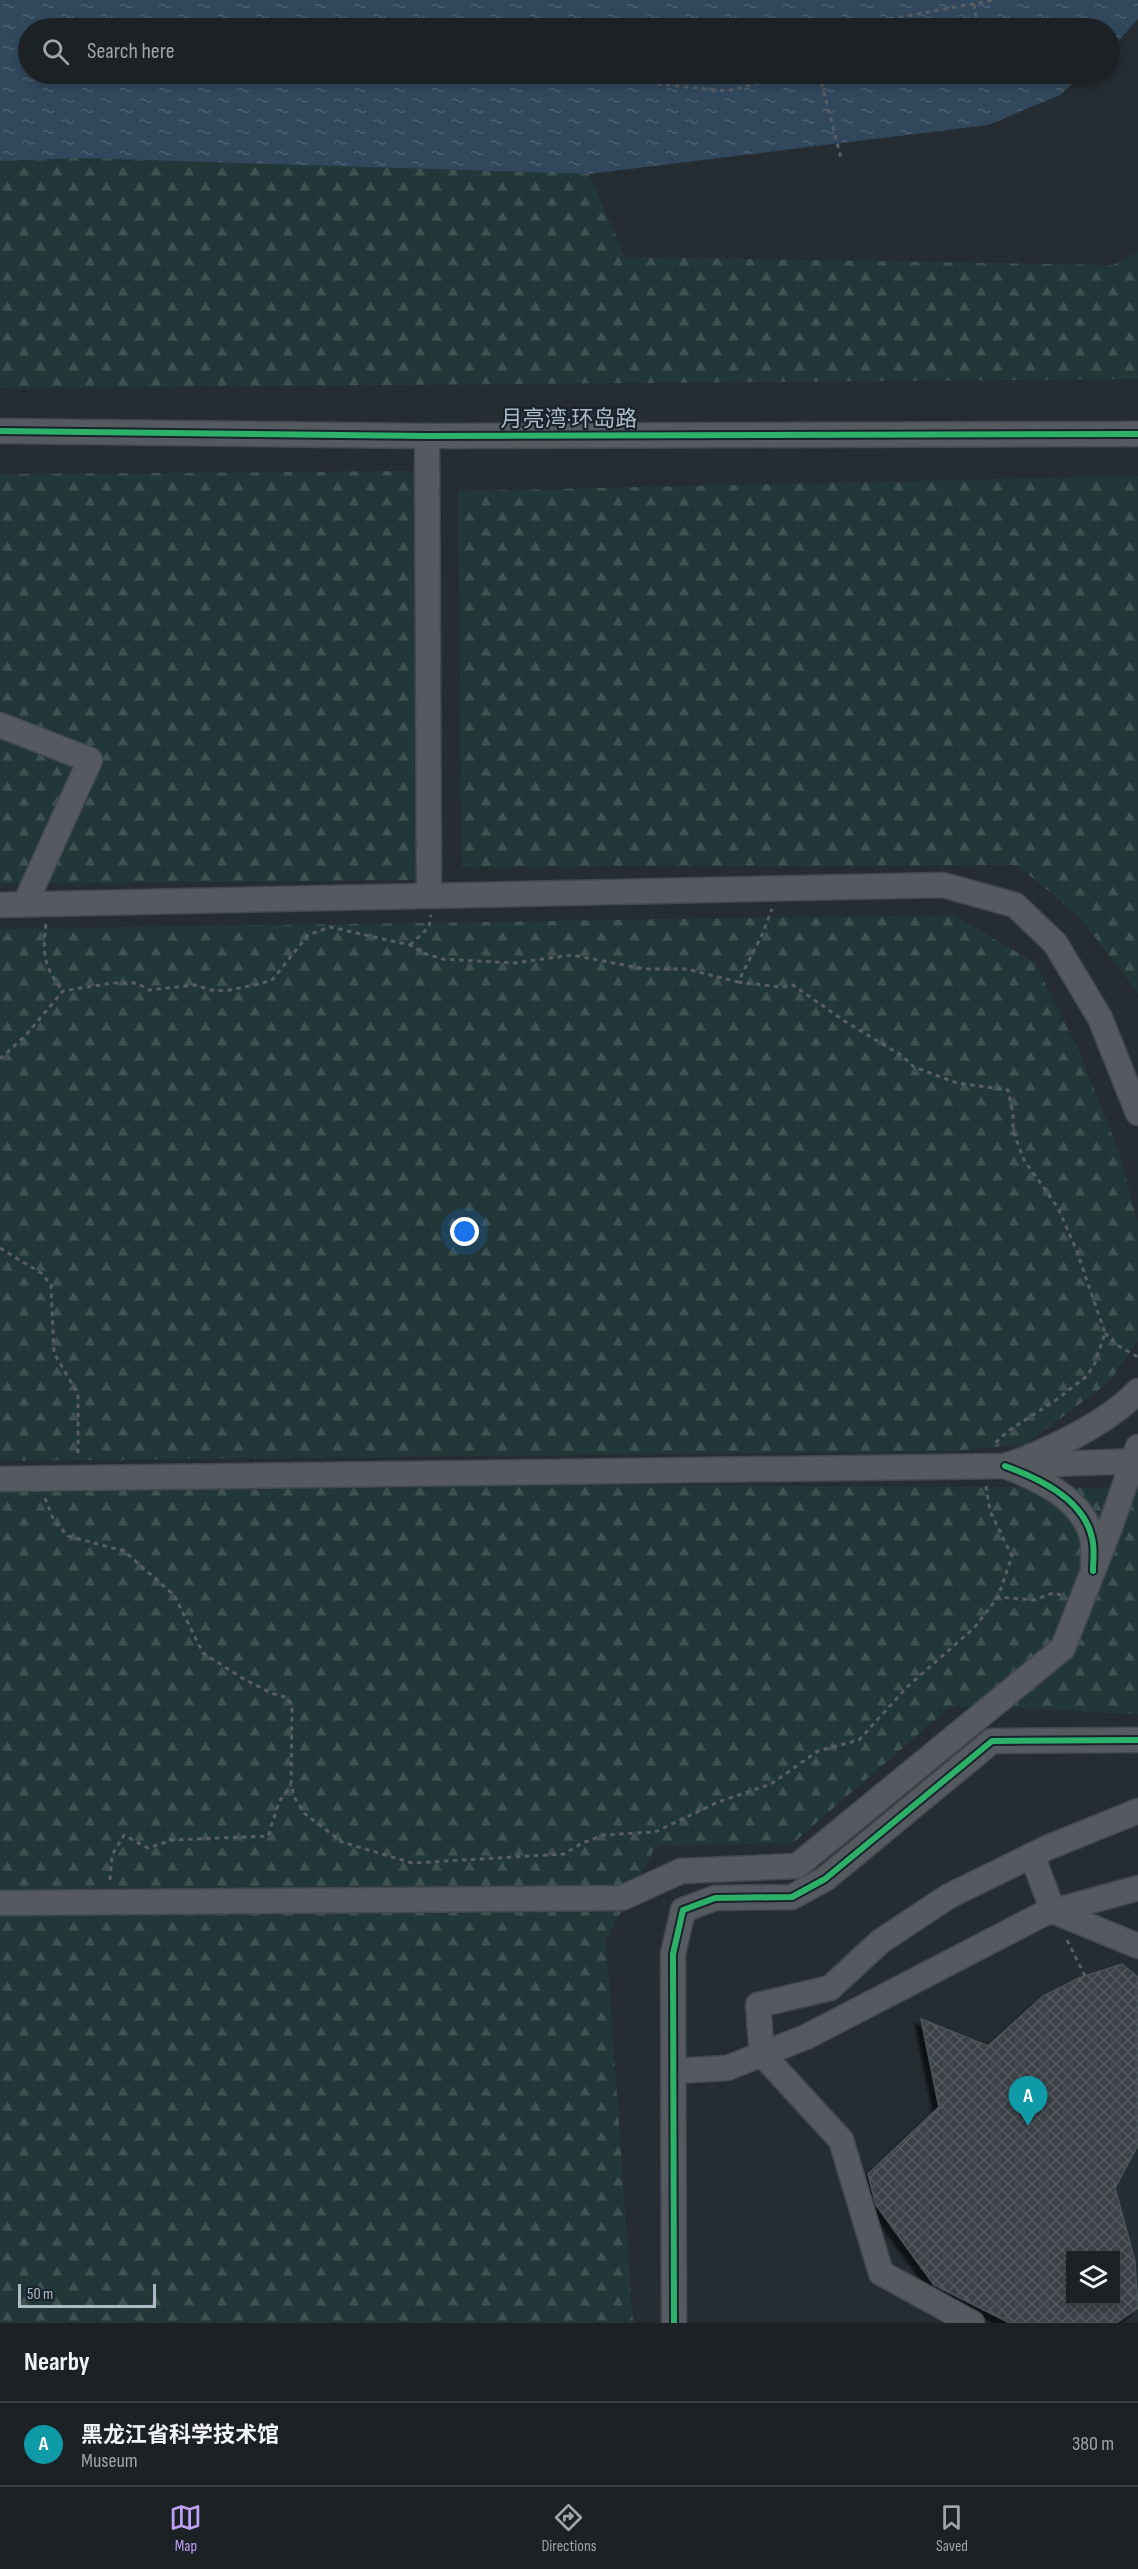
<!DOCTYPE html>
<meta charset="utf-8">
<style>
:root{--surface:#1c2126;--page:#25292e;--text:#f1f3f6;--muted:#a0a3a7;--line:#3a3e43;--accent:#bca0f2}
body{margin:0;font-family:"Sofia Sans Condensed","Noto Sans SC",sans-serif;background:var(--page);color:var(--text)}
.controls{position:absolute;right:18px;bottom:18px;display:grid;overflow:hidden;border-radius:0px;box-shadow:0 3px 9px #0003}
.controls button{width:54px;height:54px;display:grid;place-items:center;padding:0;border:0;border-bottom:2px solid var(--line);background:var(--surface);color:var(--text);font:30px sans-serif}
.scale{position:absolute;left:18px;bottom:15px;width:138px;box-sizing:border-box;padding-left:6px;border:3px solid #adb9c5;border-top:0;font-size:16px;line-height:21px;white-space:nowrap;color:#adb9c5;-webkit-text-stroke:4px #18232c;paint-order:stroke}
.you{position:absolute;left:465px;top:1232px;width:21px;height:21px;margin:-15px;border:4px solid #fff;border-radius:50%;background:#1a73e8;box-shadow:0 0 0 9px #1a73e833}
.badge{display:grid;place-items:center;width:39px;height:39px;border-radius:50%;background:var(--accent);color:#fff;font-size:20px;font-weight:700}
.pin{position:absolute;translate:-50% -50px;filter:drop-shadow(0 2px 3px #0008)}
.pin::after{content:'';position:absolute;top:32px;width:21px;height:18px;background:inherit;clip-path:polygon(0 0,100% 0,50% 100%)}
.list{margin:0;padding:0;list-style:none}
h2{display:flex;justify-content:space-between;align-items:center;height:78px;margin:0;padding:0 24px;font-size:26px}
h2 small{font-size:20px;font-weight:400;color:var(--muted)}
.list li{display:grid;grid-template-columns:39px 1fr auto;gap:18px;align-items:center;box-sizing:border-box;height:84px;padding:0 24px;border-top:2px solid var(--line)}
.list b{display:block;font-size:22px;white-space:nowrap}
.list p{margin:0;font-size:20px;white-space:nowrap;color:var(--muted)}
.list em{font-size:20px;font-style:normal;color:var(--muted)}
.icon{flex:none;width:33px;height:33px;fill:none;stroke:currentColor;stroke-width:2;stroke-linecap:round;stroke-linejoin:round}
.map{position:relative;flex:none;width:1138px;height:2323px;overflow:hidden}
.search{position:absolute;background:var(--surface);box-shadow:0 3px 9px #0003;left:18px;right:18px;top:18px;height:66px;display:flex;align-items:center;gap:15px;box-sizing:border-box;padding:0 21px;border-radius:33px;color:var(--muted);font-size:22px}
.sheet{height:162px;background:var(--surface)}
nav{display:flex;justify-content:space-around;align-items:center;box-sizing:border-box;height:84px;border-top:2px solid var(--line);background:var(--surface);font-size:16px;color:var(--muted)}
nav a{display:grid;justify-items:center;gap:3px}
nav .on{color:var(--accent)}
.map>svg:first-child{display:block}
.forest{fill:url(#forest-firs)}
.water{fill:url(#water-ripples)}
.building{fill:url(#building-cross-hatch);stroke:#4c545a;stroke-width:1.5;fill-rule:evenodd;filter:url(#shadow)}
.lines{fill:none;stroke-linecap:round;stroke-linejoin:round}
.minor-casing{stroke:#42484d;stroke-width:27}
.path{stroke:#575e64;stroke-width:3;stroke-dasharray:4.5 4.5;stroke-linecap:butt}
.minor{stroke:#545a60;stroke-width:24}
.cycleway-casing{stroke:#18232c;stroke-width:10}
.cycleway{stroke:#2db169;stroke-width:6}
.labels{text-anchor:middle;stroke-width:4.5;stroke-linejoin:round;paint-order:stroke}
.street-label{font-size:22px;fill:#adb9c5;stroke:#18232c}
</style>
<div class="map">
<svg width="1138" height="2323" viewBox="0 0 1138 2323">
<defs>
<pattern id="forest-firs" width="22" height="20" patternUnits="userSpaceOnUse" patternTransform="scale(1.5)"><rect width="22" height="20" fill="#223737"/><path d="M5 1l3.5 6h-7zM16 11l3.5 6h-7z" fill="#3f5252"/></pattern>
<pattern id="water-ripples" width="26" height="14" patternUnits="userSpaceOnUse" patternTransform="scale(1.5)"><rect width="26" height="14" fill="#31485c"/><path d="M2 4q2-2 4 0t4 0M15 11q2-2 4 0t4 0" fill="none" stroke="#4c6072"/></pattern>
<pattern id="building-cross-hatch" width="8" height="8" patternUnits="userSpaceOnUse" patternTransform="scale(1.5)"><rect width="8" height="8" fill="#3c4247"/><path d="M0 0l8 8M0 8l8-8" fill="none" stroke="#565b60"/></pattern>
<filter id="shadow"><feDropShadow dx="-5.5" dy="5.5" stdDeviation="1.5" flood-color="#0009"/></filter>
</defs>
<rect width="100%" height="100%" fill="#252c32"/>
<g class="forest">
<path d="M 81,158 L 589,174 L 625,257 L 1113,265 L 1138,252 L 1138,379 L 0,388 L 0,161 Z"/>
<path d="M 417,471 L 420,880 L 0,884 L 0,474 Z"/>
<path d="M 1138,476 L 1138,994 L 1079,916 L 1017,865 L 462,867 L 458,491 Z"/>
<path d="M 954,915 L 1035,963 L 1079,1051 L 1120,1155 L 1138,1224 L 1138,1340 L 1109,1382 L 1026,1444 L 954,1451 L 0,1461 L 0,929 Z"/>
<path d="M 0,1481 L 1138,1488 L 1138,1714 L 951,1706 L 793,1843 L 656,1846 L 606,1941 L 633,2323 L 0,2323 Z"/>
</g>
<path class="water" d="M 0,0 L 1138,0 L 1138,19 L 1110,50 L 1110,28 L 28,28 L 28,74 L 1083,74 L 1060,95 L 988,125 L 589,174 L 81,158 L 0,161 Z"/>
<path class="building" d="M 1122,1964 L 1138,1977 L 1138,2145 L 1115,2188 L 1135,2261 L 1138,2308 L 1116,2323 L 1010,2323 L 934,2285 L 876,2205 L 868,2174 L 939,2107 L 921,2019 L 988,2046 L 1043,1996 L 1079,1978 ZM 1071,2256 L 1116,2256 L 1116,2301 L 1071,2301 Z"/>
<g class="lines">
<defs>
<g id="minor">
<path d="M 0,431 L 427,436 L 1138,434"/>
<path d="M 427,436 L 429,896"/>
<path d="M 0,725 L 90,760 L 25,904"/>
<path d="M 0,905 L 943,885 L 1015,905 L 1055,943 L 1100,1018 L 1138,1113"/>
<path d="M 1026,1465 L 1138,1461"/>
<path d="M 1005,1466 C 1039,1479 1082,1498 1092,1537 C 1094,1545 1093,1556 1093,1565"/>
<path d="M 0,1479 L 1005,1466 C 1047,1452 1108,1423 1138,1391"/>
<path d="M 1032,1855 L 1053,1911 L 1138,1946"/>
<path d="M 0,1903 L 622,1898 L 681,1871 L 797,1866 L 1063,1648 L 1109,1530 L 1138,1447"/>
<path d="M 674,2071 L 727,2068 L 806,2037 L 1043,1914 L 1138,1888"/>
<path d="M 674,2323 L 673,1954 L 683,1910 L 715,1898 L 792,1897 L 825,1879 L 992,1741 L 1138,1740"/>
<path d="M 972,2323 L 881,2273 L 841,2140 L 762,2054 L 758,2005 L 830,1988 L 881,1941 L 949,1896 L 1049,1847 L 1138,1811"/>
</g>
</defs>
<use href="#minor" class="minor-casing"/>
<g class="path">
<path d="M 974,4 L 978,28"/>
<path d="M 890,19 L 994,0"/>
<path d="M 819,74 L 841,158"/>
<path d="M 657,84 L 727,91 L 798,74"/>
<path d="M 46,924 C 42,953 44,968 63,991"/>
<path d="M 410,945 L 429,927 L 431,915"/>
<path d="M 738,982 L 781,987 L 793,985 L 846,1022 L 901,1055 L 914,1067 L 957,1083 L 1008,1090 L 1013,1113 L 1013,1131 L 1024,1160 L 1058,1208 L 1076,1249 L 1105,1333 L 1095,1363 L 1087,1376 L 1056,1400 L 1008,1431 L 994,1444"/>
<path d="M 0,1059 L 26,1035 L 63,991 L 112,983 L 137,983 L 149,990 L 195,985 L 211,990 L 225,991 L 263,983 L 273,979 L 308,935 L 330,927 L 410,945 L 423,953 L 443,959 L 514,963 L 572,955 L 645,969 L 687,969 L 738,982 L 763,933 L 772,909"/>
<path d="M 0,1248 L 41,1273 L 51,1285 L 54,1353 L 78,1394 L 78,1458"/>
<path d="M 1105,1333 L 1117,1345 L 1138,1357"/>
<path d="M 986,1486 L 990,1511 L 1012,1556 L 998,1597"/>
<path d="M 45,1498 L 54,1521 L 68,1536 L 124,1551 L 174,1595 L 203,1653 L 242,1678 L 271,1693 L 285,1697 L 292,1704 L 291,1785 L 295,1798 L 304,1813 L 342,1842 L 412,1863 L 564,1854 L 582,1843 L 604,1835 L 655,1832 L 718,1802 L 771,1784 L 818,1751 L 859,1740 L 907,1687 L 974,1628 L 998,1597 L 1034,1600 L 1053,1593 L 1061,1595"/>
<path d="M 110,1880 L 112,1855 L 124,1835 L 148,1848 L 172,1840 L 268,1836 L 279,1802 L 291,1785"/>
<path d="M 1067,1940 L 1085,1976"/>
</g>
<use href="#minor" class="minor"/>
<defs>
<g id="cycleway">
<path d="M 0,431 L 427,436 L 1138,434"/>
<path d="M 1005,1466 C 1038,1478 1084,1499 1092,1538 C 1095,1548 1093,1560 1093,1571"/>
<path d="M 674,2323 L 673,1954 L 683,1910 L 715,1898 L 792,1897 L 825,1879 L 992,1741 L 1138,1740"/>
</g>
</defs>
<use href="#cycleway" class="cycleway-casing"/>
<use href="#cycleway" class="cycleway"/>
</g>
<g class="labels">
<g class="street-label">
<text x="569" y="426">月亮湾·环岛路</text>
</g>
</g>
</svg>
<div class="controls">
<button><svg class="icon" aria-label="layers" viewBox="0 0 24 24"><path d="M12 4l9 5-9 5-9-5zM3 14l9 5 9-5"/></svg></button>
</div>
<div class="scale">50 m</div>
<div class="you"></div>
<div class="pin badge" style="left:1028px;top:2126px;background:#0f9aa8">A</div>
<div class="search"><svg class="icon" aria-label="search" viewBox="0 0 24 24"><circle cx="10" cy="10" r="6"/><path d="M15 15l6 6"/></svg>Search here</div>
</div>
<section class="sheet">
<h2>Nearby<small></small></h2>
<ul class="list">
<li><span class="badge" style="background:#0f9aa8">A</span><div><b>黑龙江省科学技术馆</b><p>Museum</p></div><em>380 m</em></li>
</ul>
</section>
<nav>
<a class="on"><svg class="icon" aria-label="map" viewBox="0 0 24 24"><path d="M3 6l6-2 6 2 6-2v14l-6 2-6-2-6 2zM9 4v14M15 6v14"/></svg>Map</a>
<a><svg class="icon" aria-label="directions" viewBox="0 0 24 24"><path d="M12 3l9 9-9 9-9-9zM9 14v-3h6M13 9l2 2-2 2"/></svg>Directions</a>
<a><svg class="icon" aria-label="saved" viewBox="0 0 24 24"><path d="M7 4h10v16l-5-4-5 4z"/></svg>Saved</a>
</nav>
